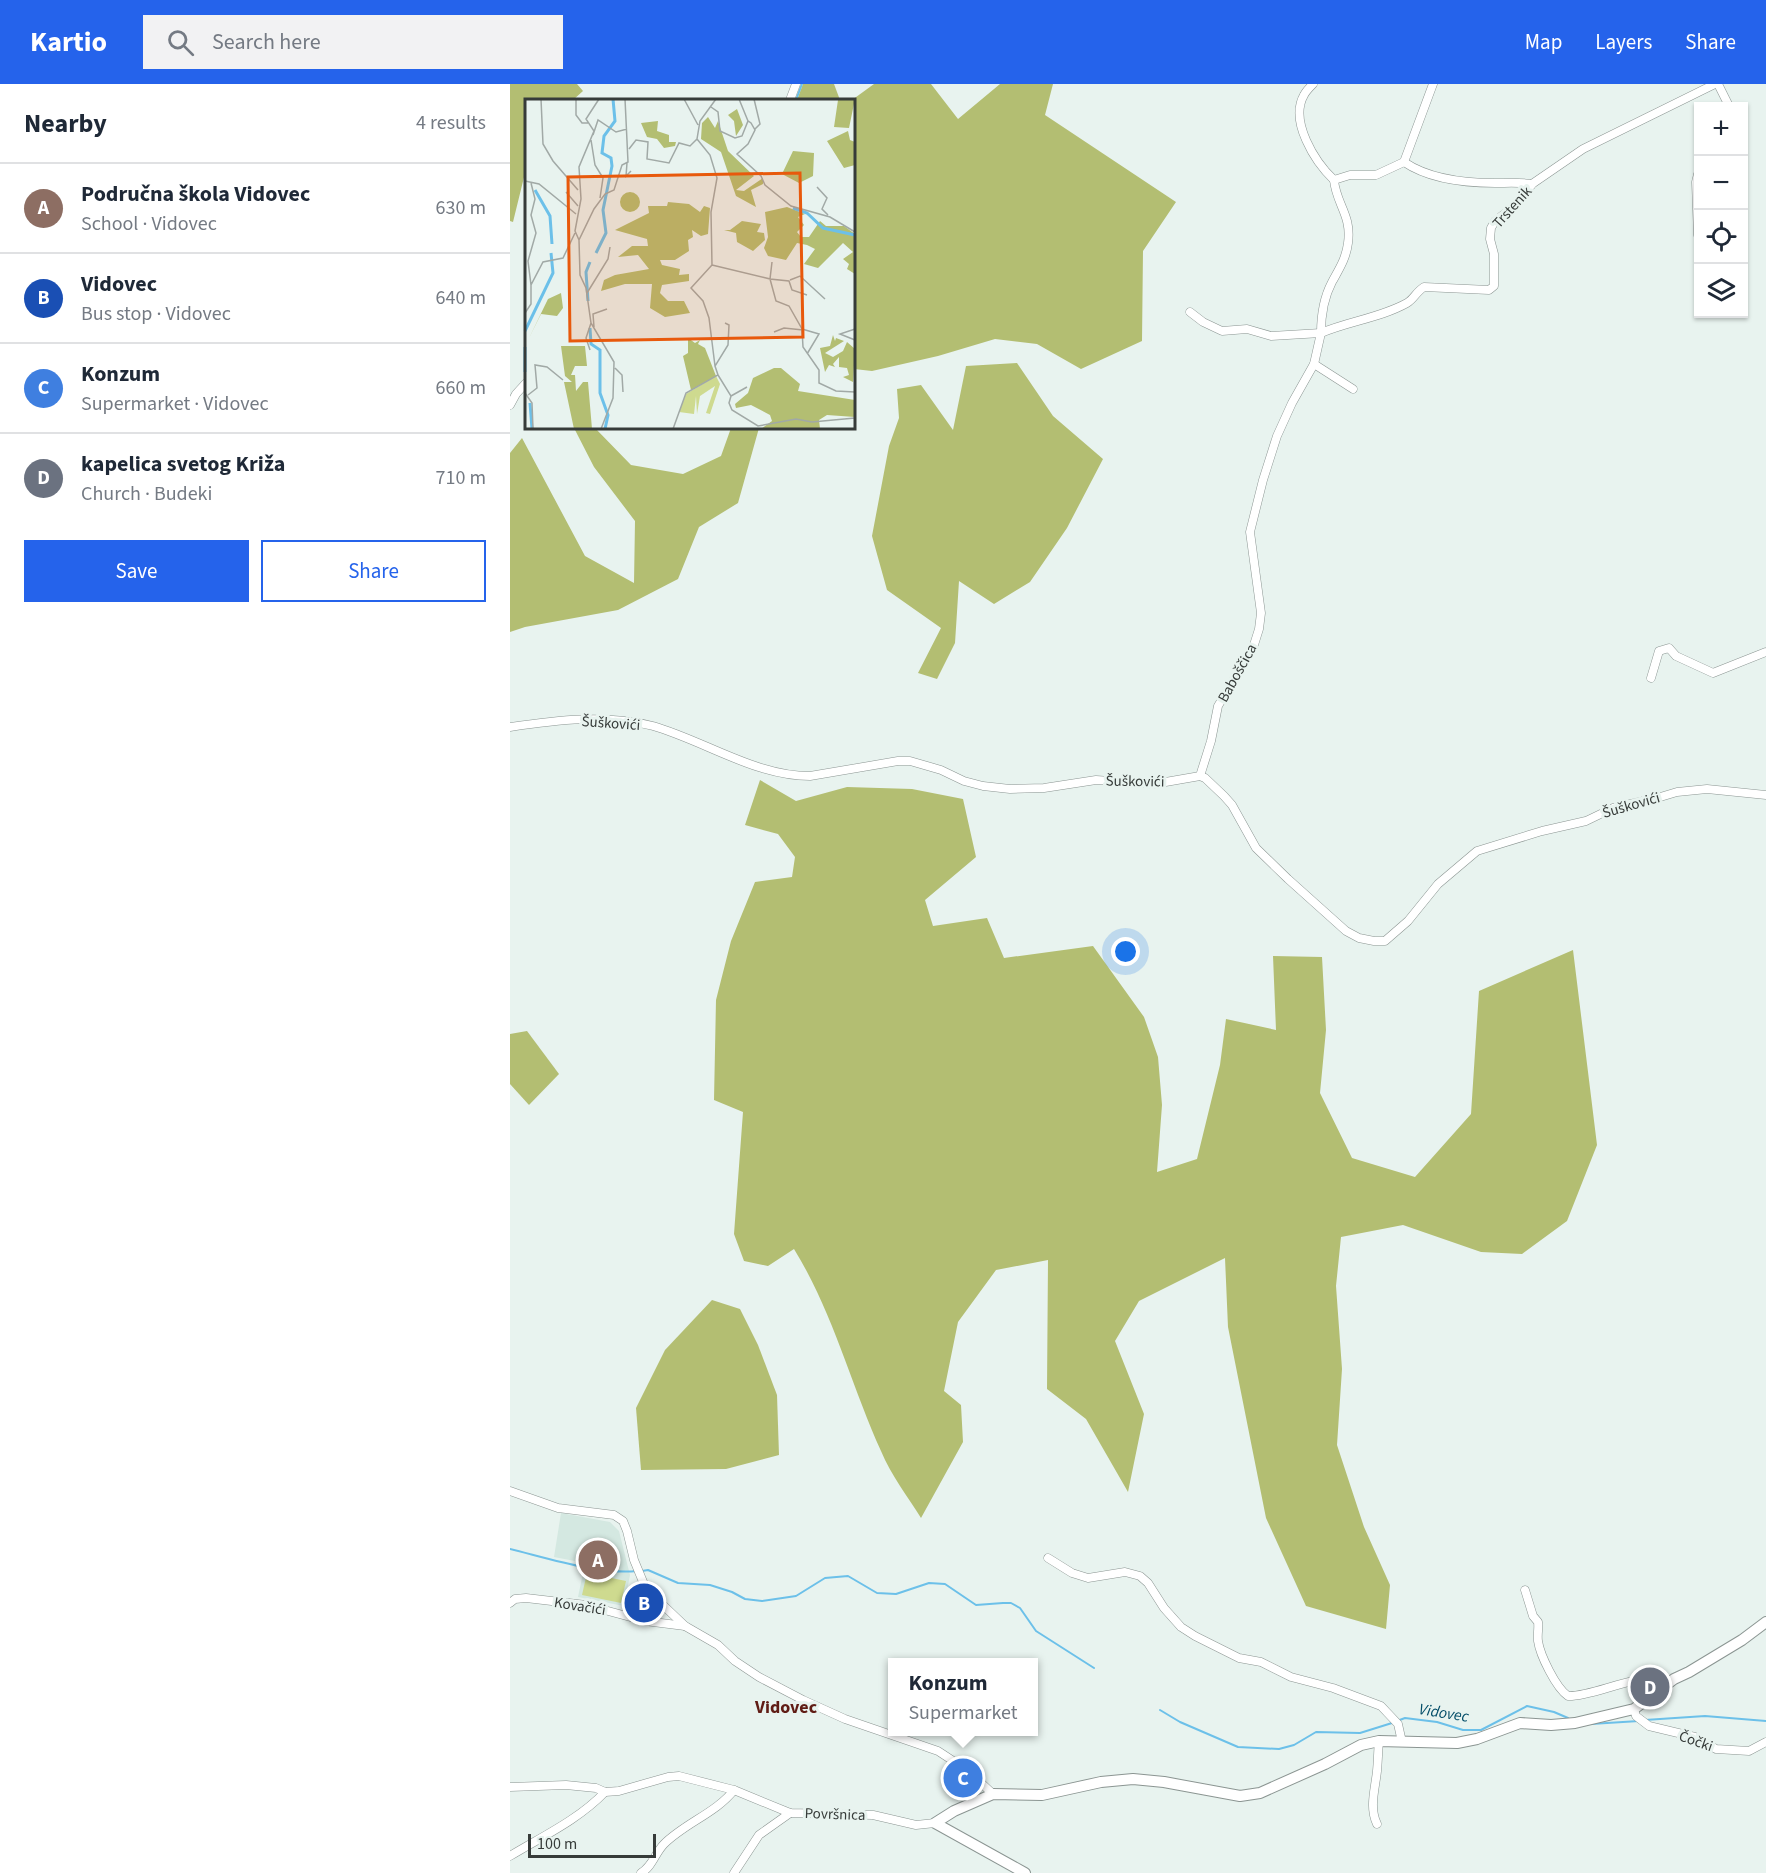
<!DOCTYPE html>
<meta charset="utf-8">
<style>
:root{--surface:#fff;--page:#f2f2f3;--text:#1f2937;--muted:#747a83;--line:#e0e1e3;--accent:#2563eb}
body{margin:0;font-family:"Source Sans 3",sans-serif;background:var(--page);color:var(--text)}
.controls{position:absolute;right:18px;top:18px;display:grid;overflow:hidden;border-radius:0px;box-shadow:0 2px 4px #0004}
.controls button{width:54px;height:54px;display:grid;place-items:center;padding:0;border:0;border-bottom:2px solid var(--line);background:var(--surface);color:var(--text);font:30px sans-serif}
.scale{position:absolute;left:18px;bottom:15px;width:128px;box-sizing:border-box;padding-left:6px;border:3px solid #363b39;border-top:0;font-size:16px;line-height:21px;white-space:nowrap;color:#363b39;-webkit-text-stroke:4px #e8f3ef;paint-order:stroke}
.you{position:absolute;left:616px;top:868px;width:21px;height:21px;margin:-15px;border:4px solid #fff;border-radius:50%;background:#1a73e8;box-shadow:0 0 0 9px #1a73e833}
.badge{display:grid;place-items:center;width:39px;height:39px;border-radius:50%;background:var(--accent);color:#fff;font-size:20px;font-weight:700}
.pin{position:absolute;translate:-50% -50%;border:3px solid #fff;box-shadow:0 2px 6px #0006}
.popup{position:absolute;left:378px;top:1574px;width:150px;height:78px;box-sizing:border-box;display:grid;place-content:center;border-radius:0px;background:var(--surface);filter:drop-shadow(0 2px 4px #0005);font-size:20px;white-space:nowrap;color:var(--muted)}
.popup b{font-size:22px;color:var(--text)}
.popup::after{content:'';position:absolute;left:50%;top:100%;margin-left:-12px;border:12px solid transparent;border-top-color:var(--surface)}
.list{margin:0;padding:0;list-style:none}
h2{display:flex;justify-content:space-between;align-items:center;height:78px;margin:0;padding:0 24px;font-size:26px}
h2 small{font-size:20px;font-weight:400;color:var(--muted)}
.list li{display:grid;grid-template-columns:39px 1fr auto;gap:18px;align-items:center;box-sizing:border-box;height:90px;padding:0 24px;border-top:2px solid var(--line)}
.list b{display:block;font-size:22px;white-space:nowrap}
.list p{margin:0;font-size:20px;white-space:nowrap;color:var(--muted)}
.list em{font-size:20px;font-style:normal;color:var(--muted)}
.actions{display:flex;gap:12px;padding:18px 24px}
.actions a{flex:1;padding:14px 0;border:2px solid var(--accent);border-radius:0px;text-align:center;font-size:21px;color:var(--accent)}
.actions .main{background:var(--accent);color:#fff}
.icon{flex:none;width:33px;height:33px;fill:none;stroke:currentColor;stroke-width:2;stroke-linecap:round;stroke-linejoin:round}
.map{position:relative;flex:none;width:1256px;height:1789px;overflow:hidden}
header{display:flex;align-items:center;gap:36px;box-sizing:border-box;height:84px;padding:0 30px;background:var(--accent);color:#fff}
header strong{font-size:28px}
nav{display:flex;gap:33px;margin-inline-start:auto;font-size:21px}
.search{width:420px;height:54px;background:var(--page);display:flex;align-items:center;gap:15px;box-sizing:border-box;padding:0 21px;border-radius:0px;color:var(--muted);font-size:22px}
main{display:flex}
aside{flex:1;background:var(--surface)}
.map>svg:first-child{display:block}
.built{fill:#d4e8e1}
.green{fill:#ceda8f}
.forest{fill:#b3be72}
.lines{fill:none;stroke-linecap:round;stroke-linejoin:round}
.stream{stroke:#6cc0e9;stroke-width:2}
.street-casing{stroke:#8b9592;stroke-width:9}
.secondary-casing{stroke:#8b9592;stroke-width:12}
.street{stroke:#fff;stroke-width:8}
.secondary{stroke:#fff;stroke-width:10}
.labels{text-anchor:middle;stroke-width:6;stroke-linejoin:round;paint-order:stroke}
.street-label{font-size:15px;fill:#363b39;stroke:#e8f3ef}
.water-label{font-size:16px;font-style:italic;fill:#034d68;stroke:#e8f3ef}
.quarter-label{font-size:18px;font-weight:bold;fill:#601c15;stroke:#e8f3ef}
.inset-river{fill:none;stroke:#6cc0e9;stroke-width:3}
.inset-road{fill:none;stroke:#a1a9a6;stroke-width:1.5}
.view{fill:#e8590c;fill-opacity:0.15;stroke:#e8590c;stroke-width:3}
.inset-edge{fill:none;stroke:#363b39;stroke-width:3}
</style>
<header>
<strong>Kartio</strong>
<div class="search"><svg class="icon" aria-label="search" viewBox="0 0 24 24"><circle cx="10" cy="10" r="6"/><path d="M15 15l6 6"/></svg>Search here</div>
<nav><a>Map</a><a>Layers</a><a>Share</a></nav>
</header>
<main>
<aside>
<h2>Nearby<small>4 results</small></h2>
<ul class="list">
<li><span class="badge" style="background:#8d6e63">A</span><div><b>Područna škola Vidovec</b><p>School · Vidovec</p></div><em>630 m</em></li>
<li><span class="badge" style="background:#1a4fb4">B</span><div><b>Vidovec</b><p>Bus stop · Vidovec</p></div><em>640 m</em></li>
<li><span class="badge" style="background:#3f7fe0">C</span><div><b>Konzum</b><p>Supermarket · Vidovec</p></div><em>660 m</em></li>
<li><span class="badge" style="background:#6b7280">D</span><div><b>kapelica svetog Križa</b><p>Church · Budeki</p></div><em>710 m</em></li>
</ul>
<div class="actions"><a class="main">Save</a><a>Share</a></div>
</aside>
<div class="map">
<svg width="1256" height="1789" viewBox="0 0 1256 1789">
<rect width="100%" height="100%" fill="#e8f3ef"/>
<path class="built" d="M 51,1429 L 100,1438 L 109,1447 L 120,1491 L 114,1522 L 68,1513 L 75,1479 L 44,1473 Z"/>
<path class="green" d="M 77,1489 L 116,1497 L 111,1519 L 72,1511 Z"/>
<g class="forest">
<path d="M 0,0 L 67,0 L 73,7 L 63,16 L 16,16 L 16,85 L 3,138 L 0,137 Z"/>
<path d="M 293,0 L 324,0 L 330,16 L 287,16 Z"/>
<path d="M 364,0 L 421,0 L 448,35 L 490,0 L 543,0 L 535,31 L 666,118 L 633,167 L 632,257 L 571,285 L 527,260 L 485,255 L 428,272 L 362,287 L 344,285 L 342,16 Z"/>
<path d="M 507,279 L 543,332 L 593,375 L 557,444 L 520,498 L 484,520 L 449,497 L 445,559 L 427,595 L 408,589 L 431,544 L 377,506 L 362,452 L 379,362 L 389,334 L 387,305 L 411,301 L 443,346 L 456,282 Z"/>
<path d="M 64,344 L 85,344 L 121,381 L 173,390 L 211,372 L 221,344 L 249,344 L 228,419 L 189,443 L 168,495 L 108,526 L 15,543 L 0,548 L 0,369 L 12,354 L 75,472 L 124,499 L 125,437 L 84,383 Z"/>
<path d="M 250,696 L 286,717 L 337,703 L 402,705 L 453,715 L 466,773 L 415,816 L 423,842 L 477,834 L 494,874 L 583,862 L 634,933 L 648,973 L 652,1021 L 647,1088 L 687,1075 L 710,981 L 716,935 L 766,946 L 763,872 L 812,873 L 816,946 L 810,1009 L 842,1074 L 905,1093 L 961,1030 L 969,907 L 1063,866 L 1087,1061 L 1057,1137 L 1012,1170 L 971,1168 L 893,1141 L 831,1153 L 826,1202 L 832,1285 L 827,1361 L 854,1443 L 880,1501 L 876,1545 L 796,1522 L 756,1434 L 718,1243 L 715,1174 L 629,1217 L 605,1257 L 634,1330 L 618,1408 L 576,1335 L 537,1305 L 538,1176 L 486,1186 L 448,1238 L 434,1307 L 451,1321 L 453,1358 L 411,1434 C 398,1413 381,1391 371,1367 C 341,1301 323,1228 284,1165 L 258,1182 L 234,1177 L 224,1150 L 233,1028 L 204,1016 L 206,916 L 221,857 L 245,798 L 282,793 L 285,773 L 268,750 L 235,741 Z"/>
<path d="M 17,947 L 49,990 L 19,1021 L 0,1000 L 0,950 Z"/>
<path d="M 202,1216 L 230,1225 L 248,1261 L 267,1311 L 269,1371 L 216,1385 L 131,1386 L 126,1324 L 155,1266 Z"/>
</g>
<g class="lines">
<g class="stream">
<path d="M 286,16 L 292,0"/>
<path d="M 0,1465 C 37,1474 89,1491 127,1487"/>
<path d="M 132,1487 L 138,1486 L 168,1499 L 200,1501 L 222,1508 L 235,1515 L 252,1517 L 286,1512 L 315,1494 L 338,1492 L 367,1509 L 386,1510 L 419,1499 L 435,1500 L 466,1521 L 493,1519 L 501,1519 L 510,1524 L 526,1547 L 584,1584"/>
<path d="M 650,1626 L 670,1638 L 728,1663 L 769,1665 L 784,1661 L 806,1648 L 850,1649 L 882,1639"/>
<path d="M 1135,1636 L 1195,1632 L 1256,1637"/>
<path d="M 887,1637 L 895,1634 L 927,1638 L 953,1646 L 971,1646 L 1017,1622 L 1044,1628 L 1058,1634"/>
<path d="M 1081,1640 L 1129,1637"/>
</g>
<defs>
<g id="street">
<path d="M 803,0 C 800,3 796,7 794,11 C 779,37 805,78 824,96"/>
<path d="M 1208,0 L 1219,22"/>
<path d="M 280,16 L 286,0"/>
<path d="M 894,78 C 919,95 955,99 985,99 C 997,99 1010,98 1022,100"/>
<path d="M 1188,90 L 1186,98 L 1188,151"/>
<path d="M 680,228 L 693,238 L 712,247 L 737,245 L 761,252 L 811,249 C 811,231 813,215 822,198 C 829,185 836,175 838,159 C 842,131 826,120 824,96 L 840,91 L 866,91 L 894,78 L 923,0"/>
<path d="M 804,280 L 843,305"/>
<path d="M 0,321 L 6,310 L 16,299"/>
<path d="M 1141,594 L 1149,567 L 1159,564 L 1166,572 L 1203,589 L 1256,568"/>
<path d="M 0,643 C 46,636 97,630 143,642 C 195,657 245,692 300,692 L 388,677 L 400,677 L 431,686 L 454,697 L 473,702 L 500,705 L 534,704 L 586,696 L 644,700 L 690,692 L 695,694 L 714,712 L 722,721 L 746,764 L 778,795 L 836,847 L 849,854 L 864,857 L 875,857 L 898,837 L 928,800 L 967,767 L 1032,747 L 1076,737 L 1103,724 L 1147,714 L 1167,708 L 1197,705 L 1256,711"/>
<path d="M 690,692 L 701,657 L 708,622 L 743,564 L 749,545 L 751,529 L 740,448 L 753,396 L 767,352 L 782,319 L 804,280 L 811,249 C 839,237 870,234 897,219 C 904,215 906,208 914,203 L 979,206 L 984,202 L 984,170 L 980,155 L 981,144 L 985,137 L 1010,118 L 1022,100 L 1073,65 L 1205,0"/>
<path d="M 0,1407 L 48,1424 L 104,1431 L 113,1437 L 117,1447 L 124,1476 L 136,1505 L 175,1542 L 208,1561 L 225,1577 L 249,1593 L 293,1616 L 335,1635 L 428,1667 L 457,1686 L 483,1710"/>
<path d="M 538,1474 L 562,1489 L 578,1494 L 615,1488 L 630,1492 L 638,1499 L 654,1524 L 671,1543 L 685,1552 L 729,1574 L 751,1578 L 781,1593 L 823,1604 L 871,1622 L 888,1640 L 892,1658"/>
<path d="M 1015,1506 L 1023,1532 L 1028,1538 C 1029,1545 1027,1550 1028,1557 C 1030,1571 1046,1604 1058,1612 C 1084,1613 1130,1587 1151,1598 L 1153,1604"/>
<path d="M 0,1519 L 5,1515 L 16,1514 L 76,1521 L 135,1537 L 175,1542"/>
<path d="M 1124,1625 L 1126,1632 L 1139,1642 L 1185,1653 L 1206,1665 L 1239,1667 L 1256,1658"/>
<path d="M 0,1703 L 56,1701 L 86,1704 L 95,1708 L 109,1707 L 158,1693 L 169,1692 L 224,1706 L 280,1729 L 363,1731 L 406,1741 L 425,1739"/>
<path d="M 867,1740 C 859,1723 865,1706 867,1687 C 868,1677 868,1667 869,1657"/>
<path d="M 0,1772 C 33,1752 68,1736 95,1708"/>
<path d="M 131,1789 C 143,1782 145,1769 154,1760 C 175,1739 206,1729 224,1706"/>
<path d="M 224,1789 L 249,1751 L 280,1729"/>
</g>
<path id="secondary" d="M 515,1789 L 425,1739 L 444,1727 L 483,1710 L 532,1711 L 591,1698 L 623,1695 L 654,1698 L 730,1712 L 750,1709 L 815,1680 L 851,1661 L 869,1657 L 947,1659 L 967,1655 L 1010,1639 L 1041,1641 L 1065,1639 L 1124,1625 L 1164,1595 L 1179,1588 L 1232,1556 L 1256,1538"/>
</defs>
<use href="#street" class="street-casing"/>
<use href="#secondary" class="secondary-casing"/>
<use href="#street" class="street"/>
<use href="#secondary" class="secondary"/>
</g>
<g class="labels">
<g class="street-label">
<text transform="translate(1002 123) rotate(-48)" y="5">Trstenik</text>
<text transform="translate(727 589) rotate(-61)" y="5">Baboščica</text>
<text transform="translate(101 639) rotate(4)" y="5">Šuškovići</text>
<text transform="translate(625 697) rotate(1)" y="5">Šuškovići</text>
<text transform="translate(1121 721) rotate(-16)" y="5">Šuškovići</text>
<text transform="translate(70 1522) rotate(9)" y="5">Kovačići</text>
<text transform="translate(1186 1657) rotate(19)" y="5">Čočki</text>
<text transform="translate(325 1730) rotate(2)" y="5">Površnica</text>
</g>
<g class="water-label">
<text transform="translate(934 1628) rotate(9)" y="6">Vidovec</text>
</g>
<g class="quarter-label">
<text x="276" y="1629">Vidovec</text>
</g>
</g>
<g transform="translate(15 15)">
<rect width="330" height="330" fill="#e8f3ef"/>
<path d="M 191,277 L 195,285 L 185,315 L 181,314 L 190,287 L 175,297 L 172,315 L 171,297 L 169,315 L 154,313 L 161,295 Z" fill="#ceda8f"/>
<path d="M 330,0 L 324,29 L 309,28 L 313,1 ZM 212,10 L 218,26 L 211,37 L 209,22 L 203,16 ZM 183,18 L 190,29 L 193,22 L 203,52 L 229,77 L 211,91 L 219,92 L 238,79 L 238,85 L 226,91 L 231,108 L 211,97 L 196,53 L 176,40 L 177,24 ZM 133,22 L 132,32 L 144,36 L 144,43 L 151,43 L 150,47 L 139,49 L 132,40 L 122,38 L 116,24 ZM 323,32 L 325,41 L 330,43 L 330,66 L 319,69 L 302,42 ZM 268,52 L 289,54 L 288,77 L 274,84 L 257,75 ZM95 103a10 10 0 1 1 20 0a10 10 0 1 1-20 0ZM 143,103 L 164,105 L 175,113 L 179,107 L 185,109 L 183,135 L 176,137 L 167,131 L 168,138 L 163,141 L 164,152 L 150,161 L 135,161 L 137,166 L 155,170 L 154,176 L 164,175 L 164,182 L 137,186 L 135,194 L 143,202 L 159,202 L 165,214 L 140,218 L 125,209 L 127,185 L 100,185 L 76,192 L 79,181 L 90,176 L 124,170 L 113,156 L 93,158 L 107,147 L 123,147 L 122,140 L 90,131 L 124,114 L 123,107 L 142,107 ZM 262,108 L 280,115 L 273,118 L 279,126 L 272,133 L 276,138 L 284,138 L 295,122 L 301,127 L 319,127 L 330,135 L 330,175 L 322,170 L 324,165 L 318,160 L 328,153 L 318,144 L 293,169 L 279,165 L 290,150 L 282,146 L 272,144 L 261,161 L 243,157 L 239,149 L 243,138 L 240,113 ZM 217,122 L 236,125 L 232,133 L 239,134 L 240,141 L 228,152 L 212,143 L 211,134 L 199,131 L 205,131 ZM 36,194 L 38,209 L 32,217 L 16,215 L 4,239 L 23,200 ZM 308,236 L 310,242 L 311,239 L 319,242 L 300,254 L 308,258 L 318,252 L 322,243 L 330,250 L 328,283 L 318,278 L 324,276 L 322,269 L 314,268 L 314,258 L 308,265 L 310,268 L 304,266 L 300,273 L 295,249 L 305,247 ZM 163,239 L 170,244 L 175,241 L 173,245 L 180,249 L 191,277 L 166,291 L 158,257 L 163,254 ZM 36,247 L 60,247 L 62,267 L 50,267 L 46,276 L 50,276 L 51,292 L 58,283 L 63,283 L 67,330 L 49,330 L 39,283 L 47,283 L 40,277 ZM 249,269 L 256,269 L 275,285 L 273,292 L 330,301 L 330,318 L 302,316 L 294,321 L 295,330 L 236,330 L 247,322 L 245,316 L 226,306 L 211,309 L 210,305 L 223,294 L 228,279 Z" fill="#b3be72"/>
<path class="inset-river" d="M 10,91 L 25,117 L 27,145M 268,109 L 282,114 L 298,129 L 330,136M 71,154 L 81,134 L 78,111 L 87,67 L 86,59 L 77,54 L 79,37 L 90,22 L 88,0M 63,202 L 61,173 L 65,163M 65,229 L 66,245 L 75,251 L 75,294 L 83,316 L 80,330M 0,232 L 28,174 L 26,154M 0,248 L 0,273M 5,304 L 7,330"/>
<path class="inset-road" d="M 16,0 L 18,45 L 28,62 L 53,91M 51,0 L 51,16 L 57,24 L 63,24M 159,0 L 173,26M 214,0 L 223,22M 229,0 L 235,25 L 230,30M 186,8 L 193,13 L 195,32 L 210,39 L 217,37 L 223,22 L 226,24 L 230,31 L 223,45 L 212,55 L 236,77 L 240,86 L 266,107 L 305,118 L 330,133M 68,36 L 73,21 L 91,33 L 102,30M 66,41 L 70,66 L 78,79 L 75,99M 104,50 L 111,41 L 123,43 L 122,60 L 144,64 L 154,44 L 165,47 L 172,40M 102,64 L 101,77 L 106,72M 0,82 L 14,85 L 51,115M 6,84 L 10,100 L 6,116 L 11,134 L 3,162 L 6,186M 292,88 L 302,99 L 297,110 L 303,116M 41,93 L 53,107M 54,141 L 50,132 L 56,100 L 54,68 L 69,32 L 61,20 L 74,0M 247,163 L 245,180 L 264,182 L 267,191 L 282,196M 187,166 L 245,180 L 251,202 L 264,207 L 277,230 L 278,248 L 294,271 L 294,284 L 311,292 L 330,293M 265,181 L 275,177 L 300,200M 62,194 L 83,160 L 85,148M 0,214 L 6,205 L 6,186 L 18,163 L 38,159 L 50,134M 69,228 L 68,215 L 82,210M 277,230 L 294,235 L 282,255M 330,230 L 315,235 L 330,241M 249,233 L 259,229 L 278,231M 65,251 L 61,239 L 66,224M 190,267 L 184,219 L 178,202 L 166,189 L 187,166 L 186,113 L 192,79 L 185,56 L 172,40 L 175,22 L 191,0M 90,269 L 97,276 L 98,293M 193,276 L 206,297 L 204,304 L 207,311 L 233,327 L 271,320 L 287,323 L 330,319M 0,294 L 7,304 L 8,330M 3,296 L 12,289 L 10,266 L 22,268 L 38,281M 206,297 L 222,288M 76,330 L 88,299 L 89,263 L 66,224 L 61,189 L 55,176 L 54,141 L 69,110 L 80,95 L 89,91 L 97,66 L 103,63 L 100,0M 148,330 L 161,294 L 193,276 L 190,267 L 203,246 L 204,226 L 200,224"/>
<path class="view" d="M 275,74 L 278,238 L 45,242 L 43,78 Z"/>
<rect width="330" height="330" class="inset-edge"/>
</g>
</svg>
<div class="controls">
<button>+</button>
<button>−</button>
<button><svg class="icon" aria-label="locate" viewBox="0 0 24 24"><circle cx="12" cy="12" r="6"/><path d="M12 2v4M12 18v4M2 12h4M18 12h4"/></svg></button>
<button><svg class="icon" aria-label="layers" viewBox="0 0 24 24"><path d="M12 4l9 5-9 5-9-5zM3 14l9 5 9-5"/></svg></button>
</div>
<div class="scale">100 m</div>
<div class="you"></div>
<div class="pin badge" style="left:88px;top:1476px;background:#8d6e63">A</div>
<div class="pin badge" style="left:134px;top:1519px;background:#1a4fb4">B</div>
<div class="pin badge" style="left:453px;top:1694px;background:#3f7fe0">C</div>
<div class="popup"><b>Konzum</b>Supermarket</div>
<div class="pin badge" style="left:1140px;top:1603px;background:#6b7280">D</div>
</div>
</main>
